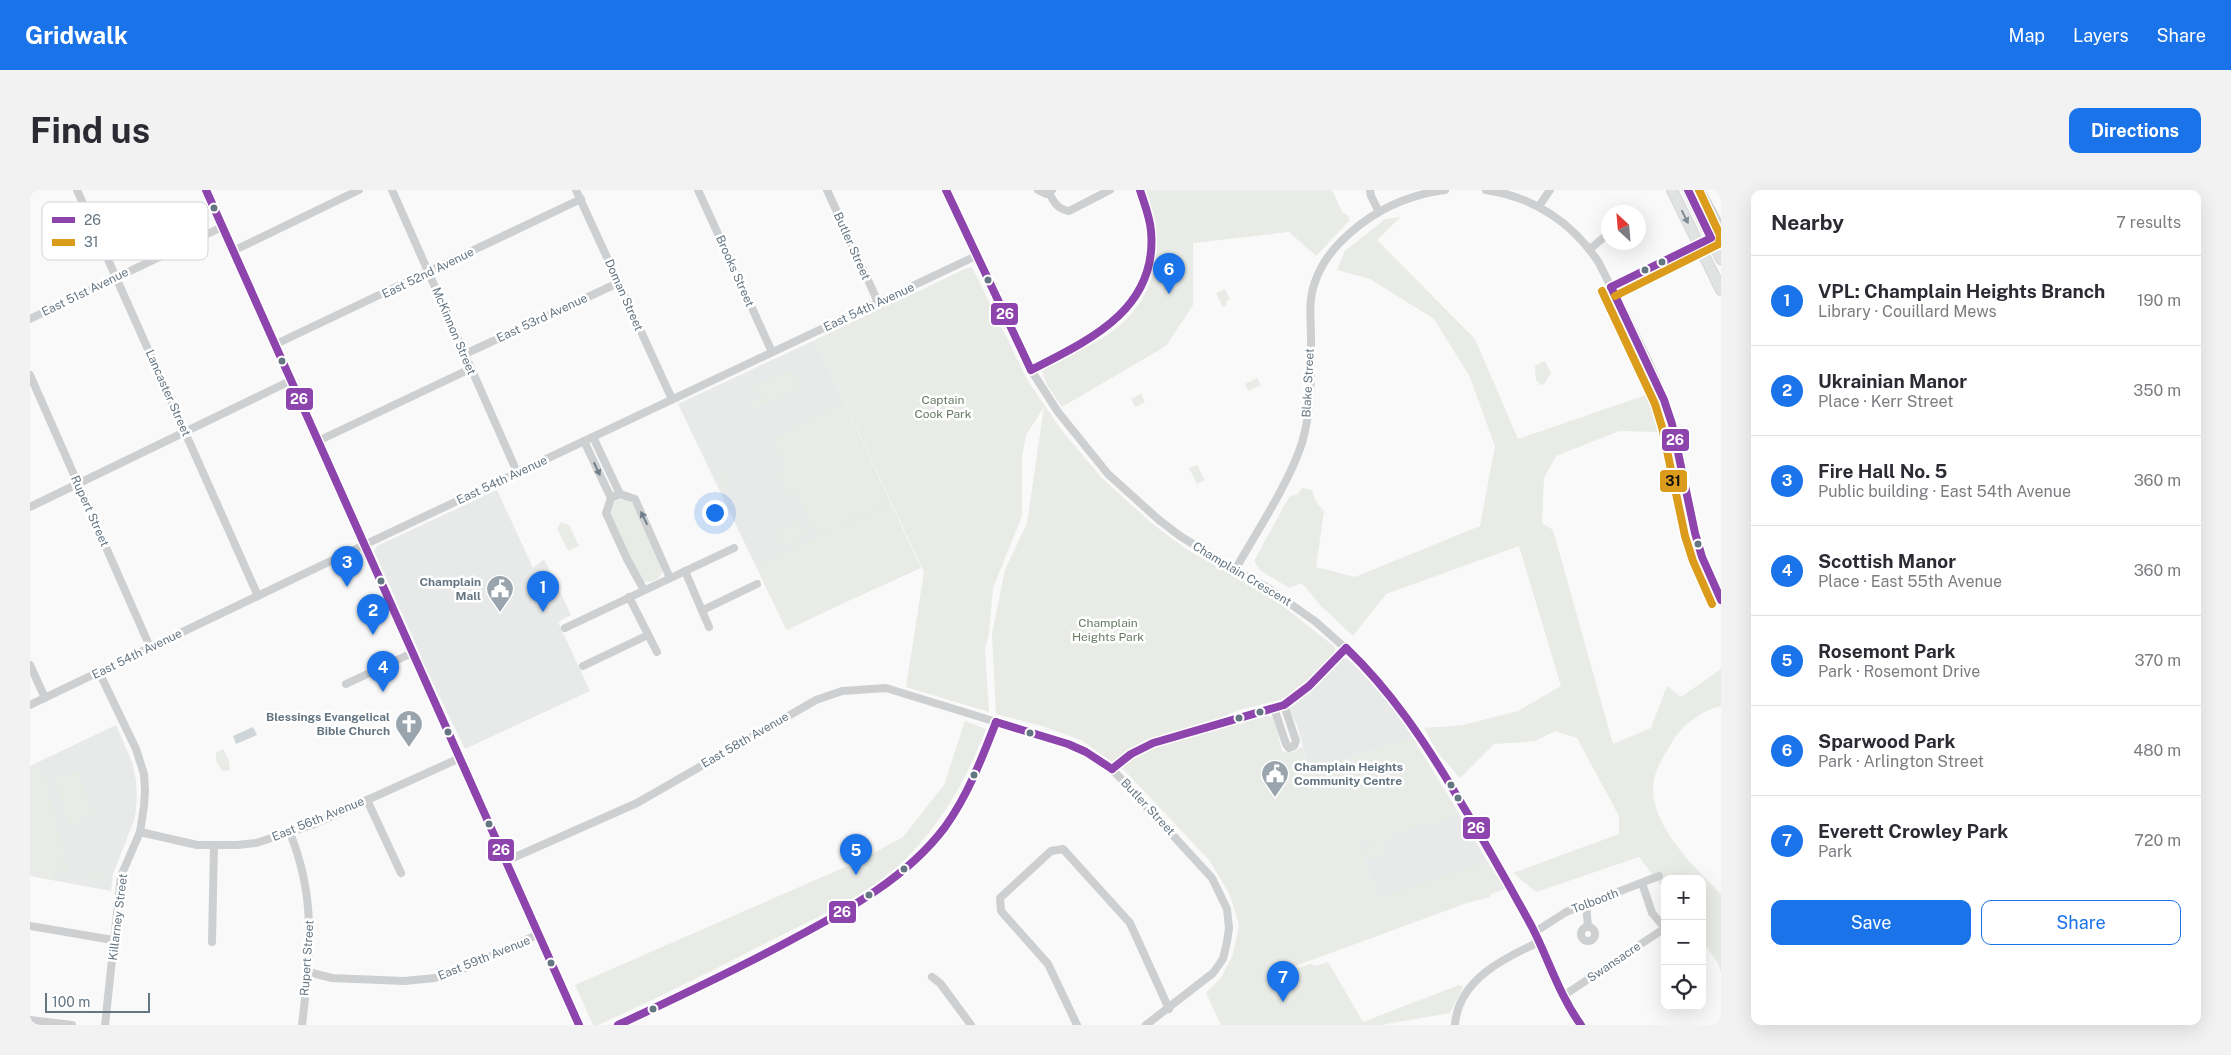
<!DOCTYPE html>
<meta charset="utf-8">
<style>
:root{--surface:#fff;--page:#f2f2f3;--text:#2b2b33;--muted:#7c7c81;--line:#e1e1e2;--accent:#1a73e8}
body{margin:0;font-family:"Public Sans",sans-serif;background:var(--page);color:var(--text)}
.controls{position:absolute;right:15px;bottom:15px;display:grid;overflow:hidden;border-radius:10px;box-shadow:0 5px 20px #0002}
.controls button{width:45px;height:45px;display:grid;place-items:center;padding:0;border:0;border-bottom:1px solid var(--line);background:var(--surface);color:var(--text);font:25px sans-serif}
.compass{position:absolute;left:1571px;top:15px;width:45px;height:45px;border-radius:50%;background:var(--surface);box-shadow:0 5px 20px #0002;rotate:334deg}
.scale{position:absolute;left:15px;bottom:12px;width:105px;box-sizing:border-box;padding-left:5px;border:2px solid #657683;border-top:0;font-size:14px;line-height:18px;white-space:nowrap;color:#657683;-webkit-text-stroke:4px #fff;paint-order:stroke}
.you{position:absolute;left:684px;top:322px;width:18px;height:18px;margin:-12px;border:4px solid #fff;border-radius:50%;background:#1a73e8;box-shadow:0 0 0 8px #1a73e833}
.badge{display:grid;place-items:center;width:32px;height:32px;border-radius:50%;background:var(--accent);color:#fff;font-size:16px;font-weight:700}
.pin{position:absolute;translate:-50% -41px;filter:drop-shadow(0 1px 2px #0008)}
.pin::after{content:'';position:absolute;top:26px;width:18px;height:15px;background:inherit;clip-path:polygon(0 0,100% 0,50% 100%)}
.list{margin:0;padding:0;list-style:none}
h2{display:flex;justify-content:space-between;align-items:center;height:65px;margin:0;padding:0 20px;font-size:21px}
h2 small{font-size:16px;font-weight:400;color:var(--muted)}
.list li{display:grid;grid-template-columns:32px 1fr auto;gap:15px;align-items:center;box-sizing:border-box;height:90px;padding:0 20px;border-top:1px solid var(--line)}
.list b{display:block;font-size:19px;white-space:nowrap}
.list p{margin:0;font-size:16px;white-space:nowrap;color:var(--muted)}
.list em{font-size:16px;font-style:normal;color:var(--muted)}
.actions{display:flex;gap:10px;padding:15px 20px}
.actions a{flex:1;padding:11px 0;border:1px solid var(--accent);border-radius:10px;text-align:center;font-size:18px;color:var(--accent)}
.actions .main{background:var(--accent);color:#fff}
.icon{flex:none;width:28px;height:28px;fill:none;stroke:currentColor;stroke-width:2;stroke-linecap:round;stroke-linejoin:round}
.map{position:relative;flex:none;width:1691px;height:835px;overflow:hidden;border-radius:10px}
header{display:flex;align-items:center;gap:30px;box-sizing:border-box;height:70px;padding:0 25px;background:var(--accent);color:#fff}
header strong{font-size:24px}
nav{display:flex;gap:28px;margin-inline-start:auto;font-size:18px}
.intro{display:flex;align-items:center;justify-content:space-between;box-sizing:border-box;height:120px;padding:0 30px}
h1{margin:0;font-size:35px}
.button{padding:12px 22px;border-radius:10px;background:var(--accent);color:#fff;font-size:18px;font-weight:700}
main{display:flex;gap:30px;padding:0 30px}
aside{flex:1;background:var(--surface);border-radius:10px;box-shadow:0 5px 20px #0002}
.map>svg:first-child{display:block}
.built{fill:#e8e9e9}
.green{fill:#e8ebe6}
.water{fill:#ced6d9}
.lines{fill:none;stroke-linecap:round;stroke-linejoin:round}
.major-casing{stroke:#d5d6d7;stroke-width:12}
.minor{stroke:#cecfd0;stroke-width:8}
.major{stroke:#e1e2e2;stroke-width:10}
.bus-1-casing{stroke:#fff;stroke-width:11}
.bus-2-casing{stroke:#fff;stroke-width:11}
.bus-1{stroke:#8e44ad;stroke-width:8}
.bus-2{stroke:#da9c1a;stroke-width:8}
.oneway{fill:#7e8c96}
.oneway2{fill:#707f8b}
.bus-dot{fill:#657683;stroke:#fff;stroke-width:2}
.labels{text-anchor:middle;stroke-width:5;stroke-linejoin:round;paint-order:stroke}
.street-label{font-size:12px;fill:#657683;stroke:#fff}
.park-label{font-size:12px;fill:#687a64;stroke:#fff}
.poi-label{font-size:12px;font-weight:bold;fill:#657683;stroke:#fff;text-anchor:end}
.key{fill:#fff;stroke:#d1d6da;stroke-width:1}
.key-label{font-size:14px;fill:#657683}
.line-badge{stroke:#fff;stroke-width:2}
.badge-label{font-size:14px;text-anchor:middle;font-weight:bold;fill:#fff}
.pale-badge-label{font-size:14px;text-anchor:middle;font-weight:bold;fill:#111}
</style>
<header>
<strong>Gridwalk</strong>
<nav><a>Map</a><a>Layers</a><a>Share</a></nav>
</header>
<div class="intro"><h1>Find us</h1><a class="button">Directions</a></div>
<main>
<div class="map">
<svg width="1691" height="835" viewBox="0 0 1691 835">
<rect width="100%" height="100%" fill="#f9f9f9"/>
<g class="built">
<path d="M 785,150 L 891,378 L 756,439 L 648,214 Z"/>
<path d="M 467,300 L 503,378 L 514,369 L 541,425 L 528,432 L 560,501 L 435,559 L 395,477 L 390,471 L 392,468 L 344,361 L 347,356 Z"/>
<path d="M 1312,468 L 1318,469 L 1334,485 L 1363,518 L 1383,548 L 1279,579 L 1267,535 L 1260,521 L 1260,517 L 1282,500 Z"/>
<path d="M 86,535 L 102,572 L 106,590 L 107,608 L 105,628 L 83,684 L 81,701 L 0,686 L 0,576 Z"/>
<path d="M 1430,625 L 1459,674 L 1350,710 L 1328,653 Z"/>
</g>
<g class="green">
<path d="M 1116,0 L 1302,0 L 1312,22 L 1320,27 L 1318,29 L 1320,30 L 1286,66 L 1259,42 L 1163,53 L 1163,115 L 1136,156 L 1032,217 L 1017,195 L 1012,181 C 1027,168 1055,159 1073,148 C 1128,113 1137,58 1116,0 Z"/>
<path d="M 1371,27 L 1347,50 L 1445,149 L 1488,249 L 1619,204 L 1631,242 L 1589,241 L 1526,266 L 1514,288 L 1512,333 L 1523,340 L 1583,554 L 1621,538 L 1637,496 L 1651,507 L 1691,479 L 1691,516 C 1671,520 1650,537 1641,554 C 1633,567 1624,581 1623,597 C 1622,638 1665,677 1691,704 L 1691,783 L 1688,773 L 1672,751 L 1672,689 L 1635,689 L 1635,701 L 1609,667 L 1506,702 L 1483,683 L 1589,644 L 1589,626 L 1547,548 L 1525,541 L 1505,551 L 1464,554 L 1430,588 L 1408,563 L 1394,538 L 1433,535 L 1488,521 L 1531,496 L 1489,356 L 1356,404 L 1323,446 L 1291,416 L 1272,393 L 1259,398 L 1230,380 L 1224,371 L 1259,307 L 1268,304 L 1272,298 L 1282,300 L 1286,312 L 1294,321 L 1286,377 L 1325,387 L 1450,336 L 1465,256 L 1439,185 L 1404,129 L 1340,89 L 1307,80 L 1315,61 L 1355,29 Z"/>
<path d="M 942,77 L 998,191 L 1032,241 L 1072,288 L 1120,332 L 1156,359 L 1240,406 L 1305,457 L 1305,463 L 1271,499 L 1250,510 L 1209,520 L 1175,534 L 1117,552 L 1108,555 L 1110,562 L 1236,525 L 1244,528 L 1252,561 C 1257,564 1268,562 1272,556 L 1279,579 L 1383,548 L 1430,625 L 1328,653 L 1350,710 L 1352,707 L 1450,674 L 1451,676 L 1459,674 L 1475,699 L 1461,704 L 1460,707 L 1437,713 L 1230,789 L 1281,774 L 1285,776 L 1298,772 L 1333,832 L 1429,795 L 1433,797 L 1420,823 L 1351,835 L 1191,835 L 1176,803 L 1191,788 L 1203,764 L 1209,735 L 1200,705 L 1180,671 L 1096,582 L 1051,550 L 1012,536 L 966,524 L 962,444 L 975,380 L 997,333 L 1014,217 L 996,245 L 992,267 L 992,326 L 963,398 L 959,443 L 955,459 L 959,522 L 876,497 L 894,382 L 785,150 L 833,127 C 839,119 856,111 866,112 L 937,78 Z"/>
<path d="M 1195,99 L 1200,109 L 1196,112 L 1197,115 L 1193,117 L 1186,103 Z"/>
<path d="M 1515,171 L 1521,183 L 1514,194 L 1510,195 L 1506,190 L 1505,176 Z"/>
<path d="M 755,182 L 764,184 L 765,187 L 760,193 L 770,188 L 773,196 L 724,219 L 720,211 L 735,204 L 720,198 L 726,192 L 740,190 Z"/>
<path d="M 1227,188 L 1231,195 L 1218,201 L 1215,194 Z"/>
<path d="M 1111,204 L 1115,212 L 1105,217 L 1101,209 Z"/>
<path d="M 814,215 L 858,312 L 787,346 L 765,299 L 756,303 L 747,283 L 756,279 L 742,250 Z"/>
<path d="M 1167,275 L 1175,290 L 1167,294 L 1159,278 Z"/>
<path d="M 694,281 L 703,301 L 697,303 L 688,284 Z"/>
<path d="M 596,309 L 603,314 L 633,380 C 631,389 621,395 612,390 L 608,384 L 580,324 C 581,313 585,309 596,309 Z"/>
<path d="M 860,313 L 889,377 L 757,440 L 726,376 Z"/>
<path d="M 771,331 L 778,345 L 754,357 L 747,342 Z"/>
<path d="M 531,332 L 539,335 L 549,356 L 538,361 L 527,339 Z"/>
<path d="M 935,531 L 956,539 C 932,602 894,664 836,700 C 805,720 771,735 738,752 C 682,781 624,810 568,835 L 563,835 L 545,795 L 829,671 L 873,647 L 914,595 Z"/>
<path d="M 193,559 L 199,571 L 200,580 L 192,581 L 186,571 L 186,563 Z"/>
<path d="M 8,574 L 16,590 L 37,670 L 21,676 L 28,677 L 31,674 L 37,673 L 39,686 L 24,684 L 22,689 L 12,687 L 13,679 L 3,683 L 0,681 L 0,579 Z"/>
<path d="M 49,580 L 61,621 L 64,620 L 66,628 L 56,625 L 53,629 L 51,629 L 49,636 L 40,638 L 24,587 Z"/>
<path d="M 1359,646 L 1358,654 L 1354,656 L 1357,666 L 1343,670 L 1338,668 L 1334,655 Z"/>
<path d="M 65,681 L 77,685 L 75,691 L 57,687 L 61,682 Z"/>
</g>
<path class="water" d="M 223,537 L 227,545 L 206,554 L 203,546 Z"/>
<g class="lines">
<defs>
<g id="major">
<path d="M 1642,0 L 1691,100"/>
<path d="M 1658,0 L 1691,69"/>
</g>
</defs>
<use href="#major" class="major-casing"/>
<g class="minor">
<path d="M 47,0 L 228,406"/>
<path d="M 176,0 L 549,835"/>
<path d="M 362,0 L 487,282"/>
<path d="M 546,0 L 642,209"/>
<path d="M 668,0 L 742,162"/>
<path d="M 797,0 L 848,112"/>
<path d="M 916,0 L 1001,180 L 1028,222 L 1078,284 L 1129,330 L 1150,346 L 1205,380 L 1238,398 L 1286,432 L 1323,465 L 1374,522 L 1439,626 L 1488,712 L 1506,745 L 1533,806 L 1551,835"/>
<path d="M 1008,0 L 1016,4 L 1022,0"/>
<path d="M 1340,0 L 1341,6 L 1349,22"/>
<path d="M 1456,0 C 1504,7 1543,33 1569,73 C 1595,126 1627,179 1642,235 C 1650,262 1652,290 1658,317 C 1665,350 1677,380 1691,410"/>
<path d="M 1671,0 L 1691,37"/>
<path d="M 1019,3 C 1024,12 1027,19 1039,21 L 1080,0"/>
<path d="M 1509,16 L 1520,0"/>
<path d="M 1560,59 L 1578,44"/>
<path d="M 203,61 L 329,0"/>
<path d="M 1581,97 L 1681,48"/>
<path d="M 0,129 L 192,37"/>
<path d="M 244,155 L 551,9"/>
<path d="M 435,164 L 588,93"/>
<path d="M 1001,180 C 1058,150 1131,120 1121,41 C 1119,27 1114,13 1110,0"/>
<path d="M 0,185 L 120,457"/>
<path d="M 563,247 L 590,304"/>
<path d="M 288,251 L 440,179"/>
<path d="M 554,251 L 581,308"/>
<path d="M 0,317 L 260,191"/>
<path d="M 1205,380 C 1226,343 1259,293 1272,253 C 1282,219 1281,183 1281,148 C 1281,130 1278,110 1285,92 C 1293,68 1311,49 1331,34 C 1356,15 1384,4 1415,0"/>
<path d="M 655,381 L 679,437"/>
<path d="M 614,400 L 597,369 L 576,323 L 581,308 L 590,304 L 605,309 L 640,388"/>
<path d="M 599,407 L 627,462"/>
<path d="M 673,420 L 727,394"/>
<path d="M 535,438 L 704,358"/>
<path d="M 0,475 L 15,508"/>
<path d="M 553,476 L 618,445"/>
<path d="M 69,482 L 106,559 L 114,584 L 115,600 L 114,616 L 110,642 L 91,686 L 75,835"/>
<path d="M 316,494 L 382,463"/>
<path d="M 0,515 L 334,355 L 946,66"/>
<path d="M 1244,518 L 1256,554 L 1259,558 L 1264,556 L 1266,551 L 1254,515"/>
<path d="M 1082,579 C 1095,567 1107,560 1123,553 L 1254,515 C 1279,499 1296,480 1316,458"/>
<path d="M 337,610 L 371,683"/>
<path d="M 110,642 L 167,655 L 207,655 L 226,653 L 282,635 L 430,568"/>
<path d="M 260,643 C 287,709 280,766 272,835"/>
<path d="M 476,671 L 607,613 L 786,510 L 812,501 L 856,498 L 1038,554 L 1056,562 L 1082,579 L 1182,688 L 1197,719 L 1199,738 L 1197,752 L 1193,769 L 1183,783 L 1116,835"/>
<path d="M 1612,693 L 1622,723 L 1635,738"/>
<path d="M 1556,714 L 1558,737"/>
<path d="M 0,736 L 83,750"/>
<circle cx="1558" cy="744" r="7"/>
<path d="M 1505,742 L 1536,722 L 1629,686"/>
<path d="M 182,752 L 184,655"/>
<path d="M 278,782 L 302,788 L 374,791 L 405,788 L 426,782 L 509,744"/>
<path d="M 902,787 L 910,793 L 941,835"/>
<path d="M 1533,806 L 1635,738"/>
<path d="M 0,830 L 42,835"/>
<path d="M 588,835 C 647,808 705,781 762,750 C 820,719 873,691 914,638 C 938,606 952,569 966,532"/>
<path d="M 1047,835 L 1018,774 L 971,721 L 970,708 L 1021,661 L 1033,659 L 1100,733 L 1139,819"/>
<path d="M 1425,835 C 1428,790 1474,768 1509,752"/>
</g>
<use href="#major" class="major"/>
<defs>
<g id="bus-1">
<path d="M 176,0 L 549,835"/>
<path d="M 916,0 L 1001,180"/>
<path d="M 1581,97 L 1634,210 L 1642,234 L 1665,343 L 1672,367 L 1691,410"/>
<path d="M 1581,97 L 1681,48 L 1658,0"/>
<path d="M 1001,180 C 1060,150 1128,119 1121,41 C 1120,27 1114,13 1110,0"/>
<path d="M 1316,458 C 1361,501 1395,552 1427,606 C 1453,649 1478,693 1502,737 C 1519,770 1529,805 1551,835"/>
<path d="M 966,532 L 1038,554 L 1056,562 L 1082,579"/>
<path d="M 1082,579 L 1101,564 L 1123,553 L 1254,515 L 1279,496 L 1316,458"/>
<path d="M 588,835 C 646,808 704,781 761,750 C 817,720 876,689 915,637 C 938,605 952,568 966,532"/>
</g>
<g id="bus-2">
<path d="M 1572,101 L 1625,214 L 1632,237 L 1655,346 L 1663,371 L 1682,414"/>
<path d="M 1585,106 L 1689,54 L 1690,45 L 1669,0"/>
</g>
</defs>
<use href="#bus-1" class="bus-1-casing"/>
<use href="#bus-2" class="bus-2-casing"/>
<use href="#bus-1" class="bus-1"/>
<use href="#bus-2" class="bus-2"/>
</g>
<defs><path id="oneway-solid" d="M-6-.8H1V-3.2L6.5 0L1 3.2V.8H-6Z" transform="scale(1.25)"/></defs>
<use class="oneway" href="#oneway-solid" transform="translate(1655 27) rotate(64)"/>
<g class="oneway2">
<use href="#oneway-solid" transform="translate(567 279) rotate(65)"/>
<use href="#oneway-solid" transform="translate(614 328) rotate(-116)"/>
</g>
<defs>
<symbol id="civic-pin" viewBox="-11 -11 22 30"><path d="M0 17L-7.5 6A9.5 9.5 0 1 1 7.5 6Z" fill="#99a4ac" stroke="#fff"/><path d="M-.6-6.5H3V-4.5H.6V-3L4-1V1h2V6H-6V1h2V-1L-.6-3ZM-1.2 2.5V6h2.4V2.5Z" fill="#fff"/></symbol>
<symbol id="church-pin" viewBox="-11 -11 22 30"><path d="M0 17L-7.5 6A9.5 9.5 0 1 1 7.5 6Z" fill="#99a4ac" stroke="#fff"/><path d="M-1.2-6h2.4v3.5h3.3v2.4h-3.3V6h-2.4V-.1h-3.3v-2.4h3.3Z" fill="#fff"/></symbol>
</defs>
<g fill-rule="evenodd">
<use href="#civic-pin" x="454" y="383" width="32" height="43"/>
<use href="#church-pin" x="363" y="518" width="32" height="43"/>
<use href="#civic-pin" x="1229" y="568" width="32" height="43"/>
</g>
<g class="bus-dot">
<circle cx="184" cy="18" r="4.5"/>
<circle cx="1632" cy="72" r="4.5"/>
<circle cx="1615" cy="80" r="4.5"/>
<circle cx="958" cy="90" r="4.5"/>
<circle cx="252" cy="171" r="4.5"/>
<circle cx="1668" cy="354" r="4.5"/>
<circle cx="351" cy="391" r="4.5"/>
<circle cx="1230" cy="522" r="4.5"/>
<circle cx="1209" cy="528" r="4.5"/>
<circle cx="418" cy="542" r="4.5"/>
<circle cx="1000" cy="543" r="4.5"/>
<circle cx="944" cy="585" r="4.5"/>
<circle cx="1421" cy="595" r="4.5"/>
<circle cx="1428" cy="608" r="4.5"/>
<circle cx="459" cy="634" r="4.5"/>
<circle cx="874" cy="679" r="4.5"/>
<circle cx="839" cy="705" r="4.5"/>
<circle cx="521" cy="773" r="4.5"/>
<circle cx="623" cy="819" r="4.5"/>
</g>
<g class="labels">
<g class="street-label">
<text transform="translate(822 56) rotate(66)" y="4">Butler Street</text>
<text transform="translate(705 81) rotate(66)" y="4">Brooks Street</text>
<text transform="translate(398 83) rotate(-26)" y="4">East 52nd Avenue</text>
<text transform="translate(55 102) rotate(-26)" y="4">East 51st Avenue</text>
<text transform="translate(594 105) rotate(66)" y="4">Doman Street</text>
<text transform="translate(839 117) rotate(-25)" y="4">East 54th Avenue</text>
<text transform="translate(512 128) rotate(-25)" y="4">East 53rd Avenue</text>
<text transform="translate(424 141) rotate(67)" y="4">McKinnon Street</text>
<text transform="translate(1278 193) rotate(-87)" y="4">Blake Street</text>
<text transform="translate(138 203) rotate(66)" y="4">Lancaster Street</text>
<text transform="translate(472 290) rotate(-25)" y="4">East 54th Avenue</text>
<text transform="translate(60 321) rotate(66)" y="4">Rupert Street</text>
<text transform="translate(1212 384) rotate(31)" y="4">Champlain Crescent</text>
<text transform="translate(107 464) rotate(-26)" y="4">East 54th Avenue</text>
<text transform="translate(715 550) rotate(-30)" y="4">East 58th Avenue</text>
<text transform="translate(1118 617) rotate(47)" y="4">Butler Street</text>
<text transform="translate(288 629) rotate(-22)" y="4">East 56th Avenue</text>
<text transform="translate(1565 711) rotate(-21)" y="4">Tolbooth</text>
<text transform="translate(88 727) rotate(-83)" y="4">Killarney Street</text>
<text transform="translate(277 768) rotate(-86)" y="4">Rupert Street</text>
<text transform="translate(454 768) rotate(-22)" y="4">East 59th Avenue</text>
<text transform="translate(1584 772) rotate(-34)" y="4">Swansacre</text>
</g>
<g class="park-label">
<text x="913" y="214">Captain<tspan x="913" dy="14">Cook Park</tspan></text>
<text x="1078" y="437">Champlain<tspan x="1078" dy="14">Heights Park</tspan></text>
</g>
<g class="poi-label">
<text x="451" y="396">Champlain<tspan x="451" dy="14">Mall</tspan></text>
<text x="360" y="531">Blessings Evangelical<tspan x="360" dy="14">Bible Church</tspan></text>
<text x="1264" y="581" text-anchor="start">Champlain Heights<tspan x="1264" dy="14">Community Centre</tspan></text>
</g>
</g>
<rect x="12" y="12" width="166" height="58" rx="8" class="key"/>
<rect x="22" y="27" width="23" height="6" fill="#8e44ad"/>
<rect x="22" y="49" width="23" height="7" fill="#da9c1a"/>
<g class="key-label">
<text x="54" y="35">26</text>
<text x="54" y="57">31</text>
</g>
<g class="line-badge">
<rect x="960" y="112" width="29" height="24" rx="5" fill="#8e44ad"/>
<rect x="255" y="197" width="29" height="24" rx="5" fill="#8e44ad"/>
<rect x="1631" y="238" width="29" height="24" rx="5" fill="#8e44ad"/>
<rect x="1629" y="279" width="29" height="24" rx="5" fill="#da9c1a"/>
<rect x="1432" y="626" width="29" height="24" rx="5" fill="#8e44ad"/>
<rect x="457" y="648" width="28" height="24" rx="5" fill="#8e44ad"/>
<rect x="798" y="710" width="29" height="24" rx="5" fill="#8e44ad"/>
</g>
<g class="badge-label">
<text x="975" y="129">26</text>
<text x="269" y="214">26</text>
<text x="1645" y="255">26</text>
<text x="1446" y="643">26</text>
<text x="471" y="665">26</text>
<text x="812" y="727">26</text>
</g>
<g class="pale-badge-label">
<text x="1643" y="296">31</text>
</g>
</svg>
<div class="controls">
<button>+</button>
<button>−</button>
<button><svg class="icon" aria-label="locate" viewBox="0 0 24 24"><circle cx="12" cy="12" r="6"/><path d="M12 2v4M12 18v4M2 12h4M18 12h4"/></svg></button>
</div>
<svg class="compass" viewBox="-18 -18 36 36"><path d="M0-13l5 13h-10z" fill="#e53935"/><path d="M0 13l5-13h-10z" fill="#7c7c81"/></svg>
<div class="scale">100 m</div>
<div class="you"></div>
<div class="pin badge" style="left:513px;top:422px">1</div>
<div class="pin badge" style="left:343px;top:445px">2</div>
<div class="pin badge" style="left:317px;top:397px">3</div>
<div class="pin badge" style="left:353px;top:502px">4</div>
<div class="pin badge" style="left:826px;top:685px">5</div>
<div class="pin badge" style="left:1139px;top:104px">6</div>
<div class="pin badge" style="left:1253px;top:812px">7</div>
</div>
<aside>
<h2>Nearby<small>7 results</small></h2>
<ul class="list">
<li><span class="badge">1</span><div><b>VPL: Champlain Heights Branch</b><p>Library · Couillard Mews</p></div><em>190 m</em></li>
<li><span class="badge">2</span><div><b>Ukrainian Manor</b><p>Place · Kerr Street</p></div><em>350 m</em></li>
<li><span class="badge">3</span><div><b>Fire Hall No. 5</b><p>Public building · East 54th Avenue</p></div><em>360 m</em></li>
<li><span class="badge">4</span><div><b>Scottish Manor</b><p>Place · East 55th Avenue</p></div><em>360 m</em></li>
<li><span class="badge">5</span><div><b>Rosemont Park</b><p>Park · Rosemont Drive</p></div><em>370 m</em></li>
<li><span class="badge">6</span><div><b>Sparwood Park</b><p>Park · Arlington Street</p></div><em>480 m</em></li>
<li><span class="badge">7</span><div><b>Everett Crowley Park</b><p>Park</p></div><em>720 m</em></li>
</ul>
<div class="actions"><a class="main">Save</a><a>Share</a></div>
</aside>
</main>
